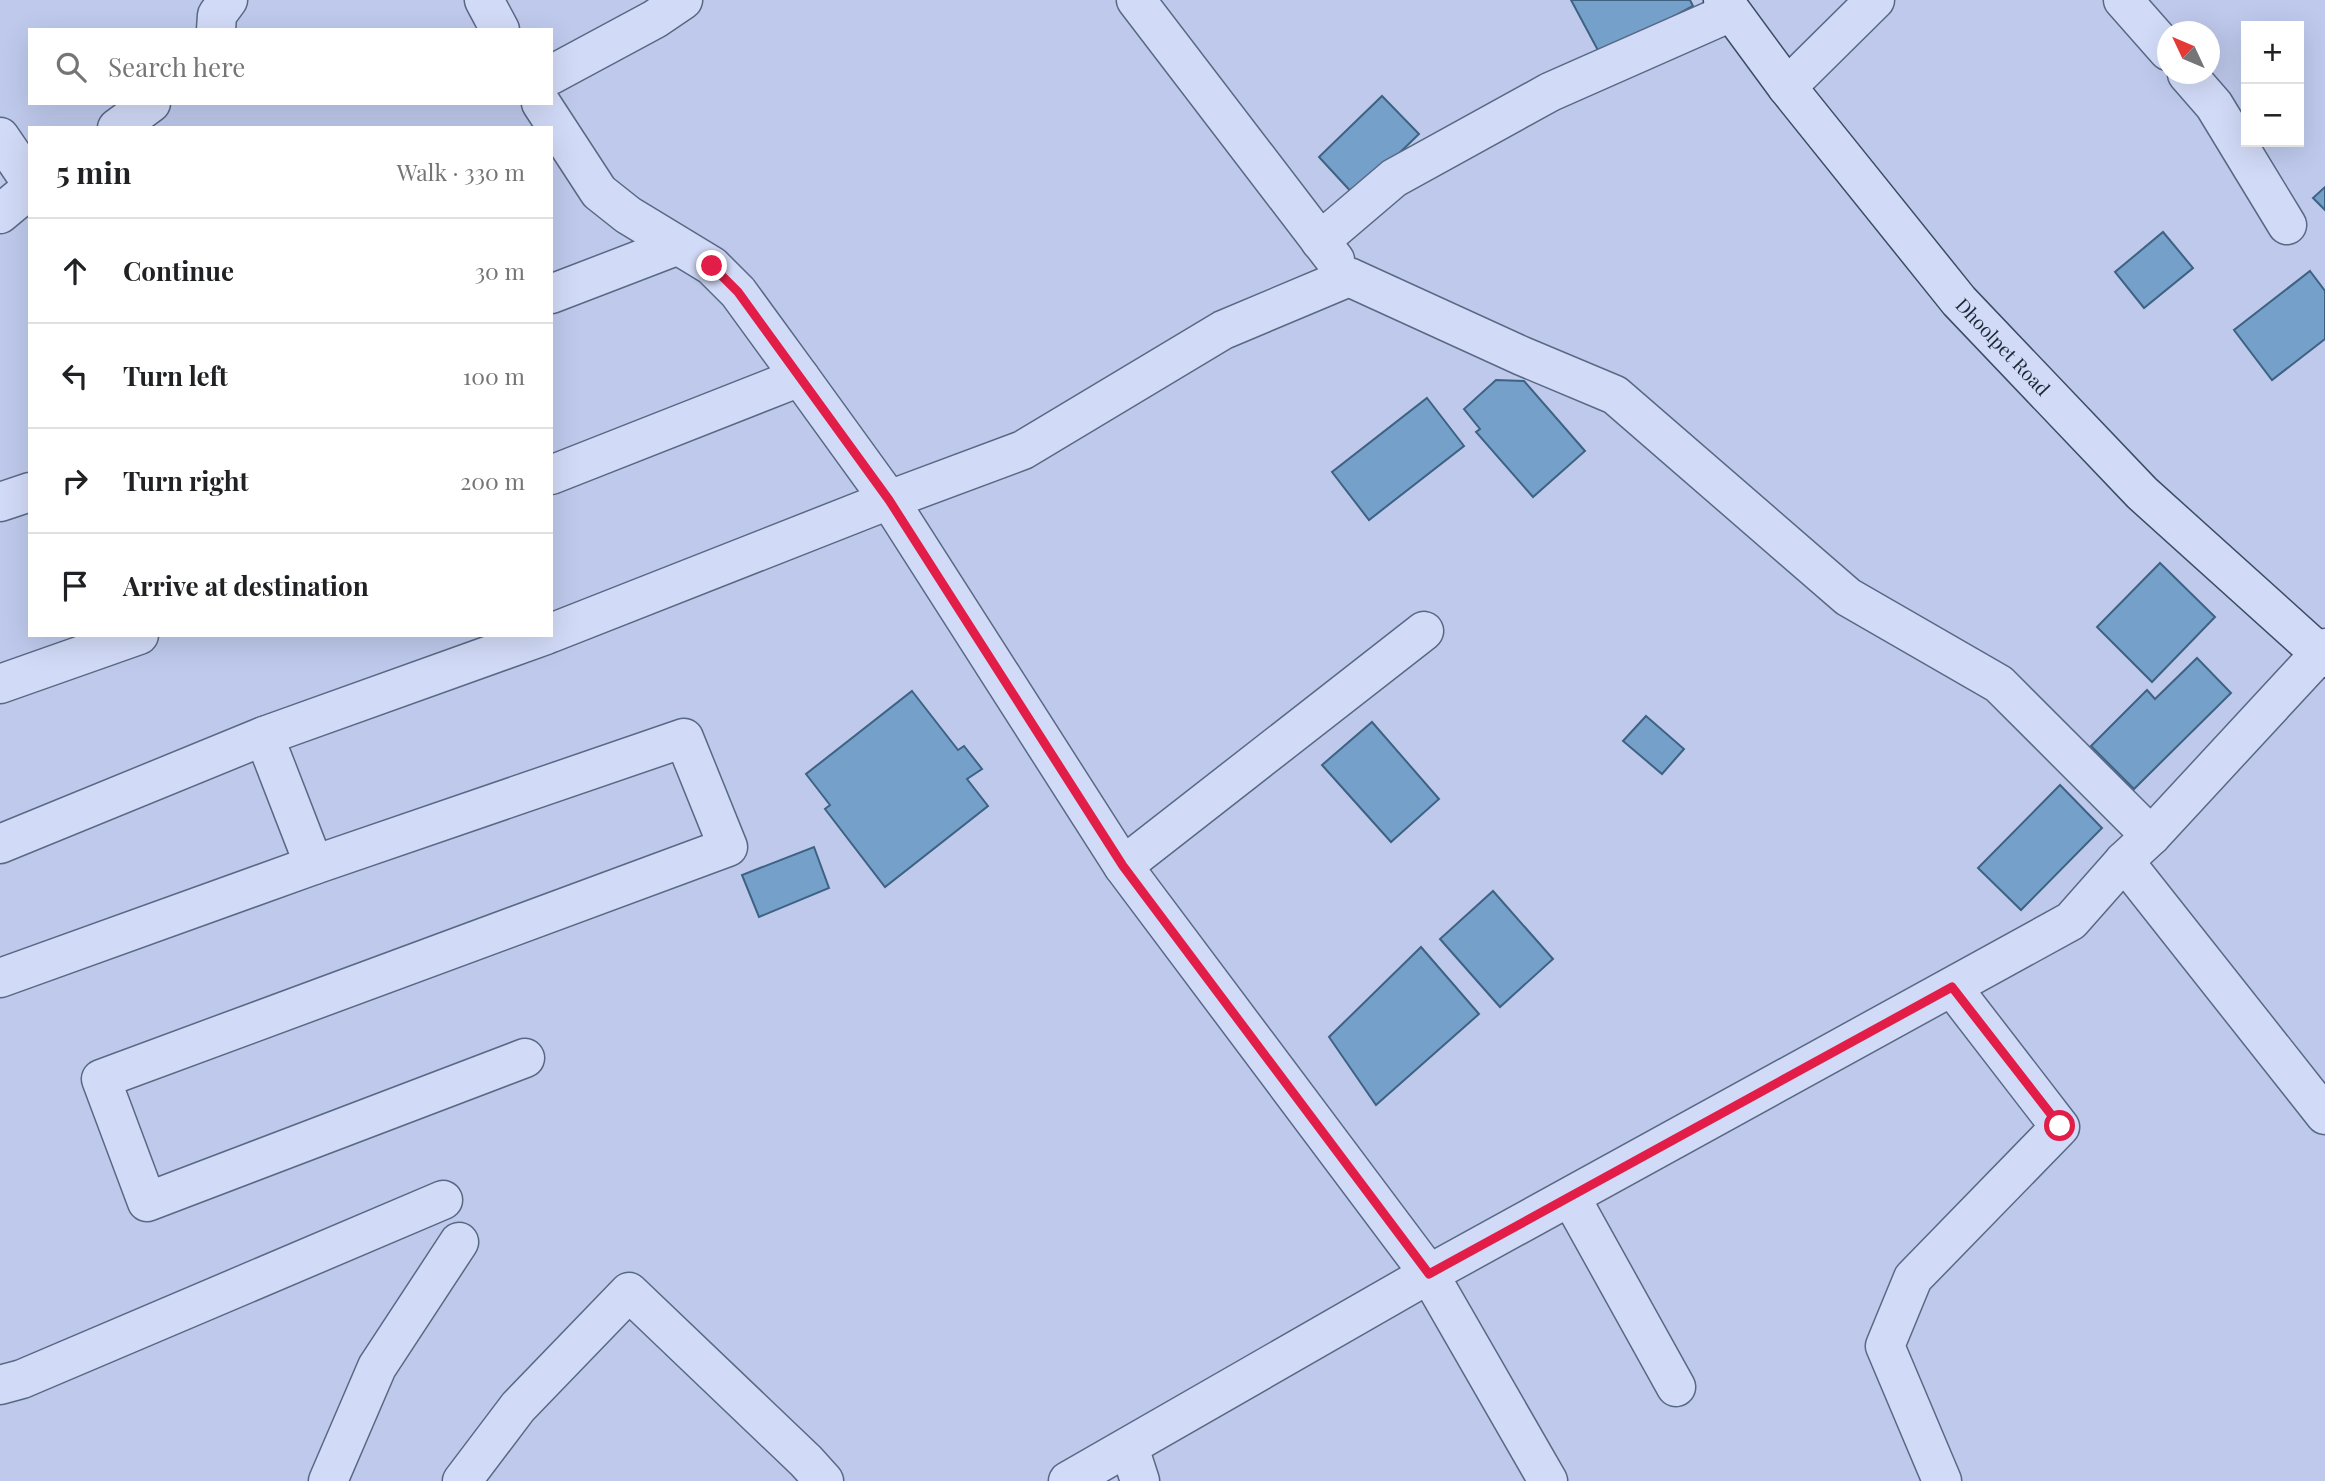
<!DOCTYPE html>
<meta charset="utf-8">
<style>
:root{--surface:#fff;--page:#f2f2f2;--text:#202124;--muted:#757577;--line:#e0e0e0}
body{margin:0;font-family:"Playfair Display",serif;background:var(--page);color:var(--text)}
.controls{position:absolute;right:21px;top:21px;display:grid;overflow:hidden;border-radius:0px;box-shadow:0 7px 28px #0002}
.controls button{width:63px;height:63px;display:grid;place-items:center;padding:0;border:0;border-bottom:2px solid var(--line);background:var(--surface);color:var(--text);font:35px sans-serif}
.compass{position:absolute;left:2157px;top:21px;width:63px;height:63px;border-radius:50%;background:var(--surface);box-shadow:0 7px 28px #0002;rotate:314deg}
.stop{position:absolute;width:21px;height:21px;margin:-16px;border:5px solid #e11d48;border-radius:50%;background:#fff}
.stop.end{background:#e11d48;border-color:#fff;box-shadow:0 2px 7px #0008}
.list{margin:0;padding:0;list-style:none}
h2{display:flex;justify-content:space-between;align-items:center;height:91px;margin:0;padding:0 28px;font-size:30px}
h2 small{font-size:23px;font-weight:400;color:var(--muted)}
.list li{display:grid;grid-template-columns:46px 1fr auto;gap:21px;align-items:center;box-sizing:border-box;height:105px;padding:0 28px;border-top:2px solid var(--line)}
.list b{display:block;font-size:26px;white-space:nowrap}
.list em{font-size:23px;font-style:normal;color:var(--muted)}
.icon{flex:none;width:38px;height:38px;fill:none;stroke:currentColor;stroke-width:2;stroke-linecap:round;stroke-linejoin:round}
.map{position:relative;flex:none;width:2325px;height:1481px;overflow:hidden}
.search{position:absolute;background:var(--surface);box-shadow:0 7px 28px #0002;left:28px;top:28px;width:525px;height:77px;display:flex;align-items:center;gap:18px;box-sizing:border-box;padding:0 24px;border-radius:0px;color:var(--muted);font-size:26px}
.panel{position:absolute;background:var(--surface);box-shadow:0 7px 28px #0002;left:28px;top:126px;width:525px;height:511px;border-radius:0px}
.map>svg:first-child{display:block}
.building{fill:#75a0c9;stroke:#3e6282;stroke-width:2}
.lines{fill:none;stroke-linecap:round;stroke-linejoin:round}
.minor-casing{stroke:#586984;stroke-width:41}
.secondary-casing{stroke:#3b4d65;stroke-width:41}
.minor{stroke:#d1daf7;stroke-width:38}
.secondary{stroke:#d1daf7;stroke-width:38}
.route{stroke:#e11d48;stroke-width:9}
.labels{text-anchor:middle;stroke-width:5;stroke-linejoin:round;paint-order:stroke}
.street-label{font-size:19px;fill:#1c2633;stroke:#cdd6f4}
</style>
<div class="map">
<svg width="2325" height="1481" viewBox="0 0 2325 1481">
<rect width="100%" height="100%" fill="#bec9ec"/>
<g class="building">
<path d="M 1571,0 L 1690,0 L 1693,6 L 1601,56 Z"/>
<path d="M 1382,96 L 1419,134 L 1355,196 L 1319,157 Z"/>
<path d="M 2325,187 L 2325,210 L 2313,198 Z"/>
<path d="M 2163,232 L 2193,268 L 2144,308 L 2115,272 Z"/>
<path d="M 2310,271 L 2325,291 L 2325,339 L 2272,380 L 2234,330 Z"/>
<path d="M 1496,380 L 1524,381 L 1585,451 L 1533,497 L 1476,432 L 1480,429 L 1464,409 Z"/>
<path d="M 1427,398 L 1464,446 L 1369,520 L 1332,472 Z"/>
<path d="M 2160,563 L 2215,617 L 2152,682 L 2097,627 Z"/>
<path d="M 2197,658 L 2231,693 L 2134,789 L 2091,746 L 2147,690 L 2155,699 Z"/>
<path d="M 912,691 L 958,750 L 964,746 L 982,769 L 967,779 L 988,806 L 885,887 L 825,809 L 830,805 L 806,774 Z"/>
<path d="M 1646,716 L 1684,749 L 1662,774 L 1623,741 Z"/>
<path d="M 1372,722 L 1439,799 L 1391,842 L 1322,765 Z"/>
<path d="M 2060,785 L 2102,828 L 2021,910 L 1978,868 Z"/>
<path d="M 814,847 L 829,888 L 759,917 L 742,875 Z"/>
<path d="M 1493,891 L 1553,959 L 1500,1007 L 1440,939 Z"/>
<path d="M 1421,947 L 1479,1014 L 1376,1105 L 1329,1037 Z"/>
</g>
<g class="lines">
<defs>
<g id="minor">
<path d="M 484,0 L 500,30"/>
<path d="M 1136,0 L 1335,260"/>
<path d="M 2123,0 L 2168,51"/>
<path d="M 216,30 L 217,15 L 228,0"/>
<path d="M 2187,74 L 2214,105 L 2287,225"/>
<path d="M 551,75 L 655,19 L 683,0"/>
<path d="M 1787,87 L 1875,0"/>
<path d="M 541,103 L 599,192 L 628,215 L 712,266 L 738,292 L 800,377 L 889,500 L 1123,866 L 1429,1274 L 1548,1481"/>
<path d="M 117,128 L 151,103"/>
<path d="M 0,137 L 30,181"/>
<path d="M 0,214 L 30,189"/>
<path d="M 1320,241 L 1394,178 L 1550,92 L 1731,12"/>
<path d="M 551,294 L 676,246"/>
<path d="M 551,475 L 800,377"/>
<path d="M 0,502 L 30,492"/>
<path d="M 551,633 L 889,500 L 1023,450 L 1223,330 L 1349,277 L 1522,356 L 1615,395 L 1848,597 L 1999,684 L 2151,836"/>
<path d="M 0,684 L 139,635"/>
<path d="M 264,736 L 314,865"/>
<path d="M 0,844 L 264,736 L 546,635"/>
<path d="M 2124,861 L 2325,1115"/>
<path d="M 1123,866 L 1424,631"/>
<path d="M 0,978 L 314,865 L 684,738 L 728,847 L 101,1079 L 147,1202 L 525,1058"/>
<path d="M 1571,1198 L 1676,1387"/>
<path d="M 0,1385 L 22,1379 L 443,1200"/>
<path d="M 1129,1447 L 1140,1481"/>
<path d="M 328,1481 L 377,1367 L 459,1242"/>
<path d="M 462,1481 L 518,1407 L 629,1292 L 806,1461 L 824,1481"/>
<path d="M 1068,1481 L 1429,1274 L 2071,921 L 2124,861 L 2151,836 L 2325,648"/>
<path d="M 1942,1481 L 1885,1346 L 1913,1278 L 2060,1127 L 1952,987"/>
</g>
<g id="secondary">
<path id="s1" d="M 1723,0 L 1787,87 L 1959,301 L 2142,493 L 2325,658"/>
</g>
</defs>
<use href="#minor" class="minor-casing"/>
<use href="#secondary" class="secondary-casing"/>
<use href="#minor" class="minor"/>
<use href="#secondary" class="secondary"/>
</g>
<g class="lines">
<path class="route" d="M 712,266 L 738,292 L 889,500 L 1123,866 L 1429,1274 L 1952,987 L 2060,1126"/>
</g>
<g class="labels">
<g class="street-label">
<text dy="7" stroke="none"><textPath href="#s1" startOffset="446">Dhoolpet Road</textPath></text>
</g>
</g>
</svg>
<div class="controls">
<button>+</button>
<button>−</button>
</div>
<svg class="compass" viewBox="-18 -18 36 36"><path d="M0-13l5 13h-10z" fill="#e53935"/><path d="M0 13l5-13h-10z" fill="#757577"/></svg>
<div class="stop" style="left:2060px;top:1126px"></div>
<div class="stop end" style="left:712px;top:266px"></div>
<div class="search"><svg class="icon" aria-label="search" viewBox="0 0 24 24"><circle cx="10" cy="10" r="6"/><path d="M15 15l6 6"/></svg>Search here</div>
<section class="panel">
<h2>5 min<small>Walk · 330 m</small></h2>
<ul class="list">
<li><svg class="icon" aria-label="ahead" viewBox="0 0 24 24"><path d="M12 20V5M6 11l6-6 6 6"/></svg><div><b>Continue</b></div><em>30 m</em></li>
<li><svg class="icon" aria-label="left" viewBox="0 0 24 24"><path d="M17 20v-9H6M10 6l-5 5 5 5"/></svg><div><b>Turn left</b></div><em>100 m</em></li>
<li><svg class="icon" aria-label="right" viewBox="0 0 24 24"><path d="M7 20v-9h11M14 6l5 5-5 5"/></svg><div><b>Turn right</b></div><em>200 m</em></li>
<li><svg class="icon" aria-label="arrive" viewBox="0 0 24 24"><path d="M6 21V4h12l-3 4 3 4H6"/></svg><div><b>Arrive at destination</b></div></li>
</ul>
</section>
</div>
